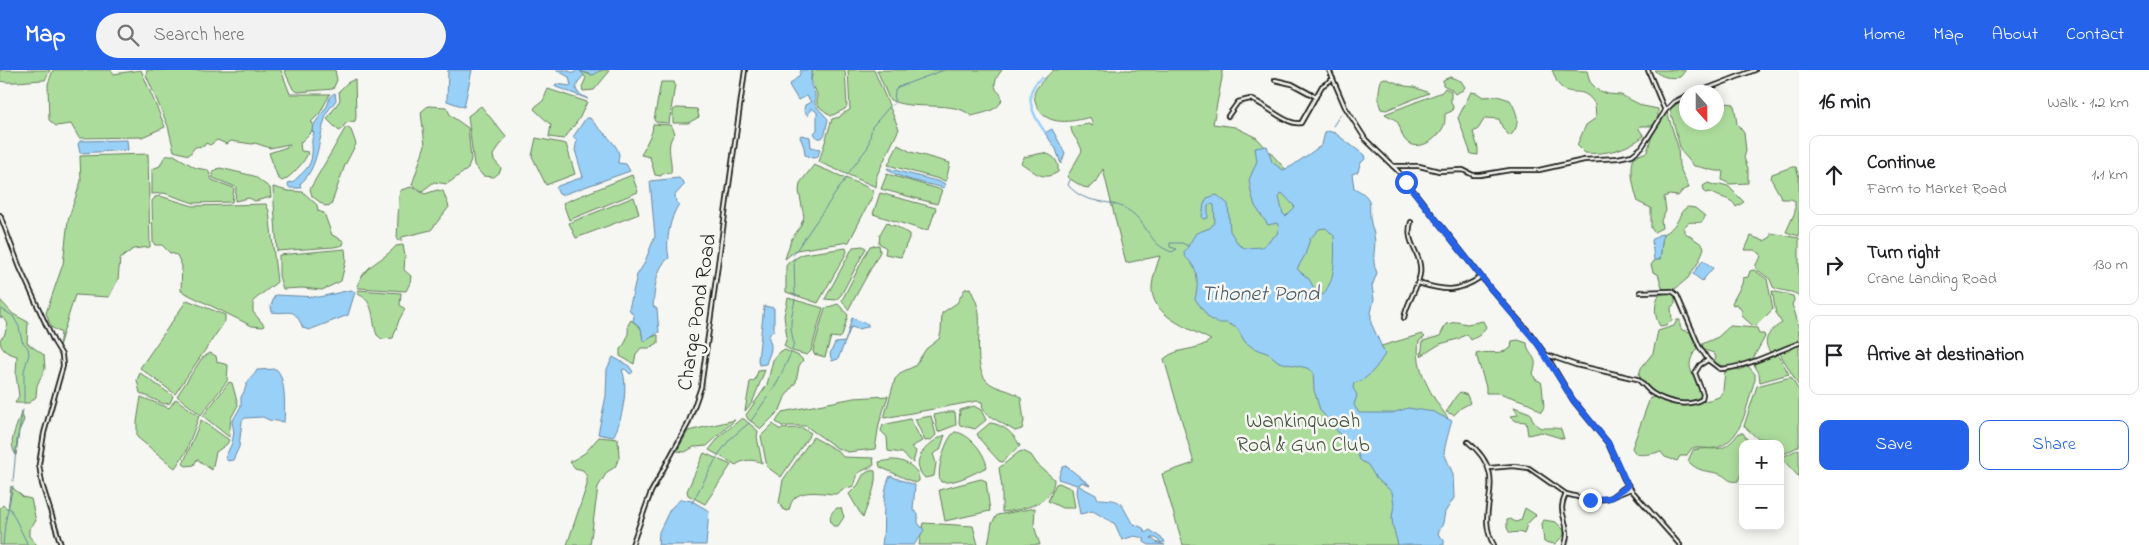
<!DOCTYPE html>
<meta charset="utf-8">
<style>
:root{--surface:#fff;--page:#f2f2f2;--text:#202124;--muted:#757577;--line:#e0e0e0;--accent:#2563eb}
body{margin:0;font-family:"Indie Flower",sans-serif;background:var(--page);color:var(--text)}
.controls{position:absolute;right:15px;bottom:15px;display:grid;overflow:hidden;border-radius:10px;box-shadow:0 2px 12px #0003}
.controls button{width:45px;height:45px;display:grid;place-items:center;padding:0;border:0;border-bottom:1px solid var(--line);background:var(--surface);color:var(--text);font:25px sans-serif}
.compass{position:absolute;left:1679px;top:15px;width:45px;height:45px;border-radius:50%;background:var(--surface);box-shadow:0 2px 12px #0003;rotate:159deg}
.stop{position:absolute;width:15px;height:15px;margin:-11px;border:4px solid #2563eb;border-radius:50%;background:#fff}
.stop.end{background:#2563eb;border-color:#fff;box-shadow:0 1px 5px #0008}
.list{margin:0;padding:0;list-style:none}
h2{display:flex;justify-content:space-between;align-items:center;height:65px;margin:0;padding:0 20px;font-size:21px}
h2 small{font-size:16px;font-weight:400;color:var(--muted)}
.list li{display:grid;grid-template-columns:32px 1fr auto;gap:15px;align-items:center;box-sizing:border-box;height:80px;margin:0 10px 10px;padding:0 10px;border:1px solid var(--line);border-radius:10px}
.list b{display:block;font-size:19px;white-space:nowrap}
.list p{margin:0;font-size:16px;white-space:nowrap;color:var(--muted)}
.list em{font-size:16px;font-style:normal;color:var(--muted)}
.actions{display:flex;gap:10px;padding:15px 20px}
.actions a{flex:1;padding:11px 0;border:1px solid var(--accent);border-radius:10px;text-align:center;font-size:18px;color:var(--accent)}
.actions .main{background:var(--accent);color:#fff}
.icon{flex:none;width:28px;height:28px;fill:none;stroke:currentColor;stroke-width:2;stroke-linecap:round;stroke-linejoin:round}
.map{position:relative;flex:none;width:1799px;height:475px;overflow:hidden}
header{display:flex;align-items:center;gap:30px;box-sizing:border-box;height:70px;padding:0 25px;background:var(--accent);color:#fff}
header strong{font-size:24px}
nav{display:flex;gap:28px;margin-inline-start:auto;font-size:18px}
.search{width:350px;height:45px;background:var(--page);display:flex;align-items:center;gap:12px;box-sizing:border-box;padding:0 18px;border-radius:28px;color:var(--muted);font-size:19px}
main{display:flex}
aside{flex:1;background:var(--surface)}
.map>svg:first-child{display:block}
.green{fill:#acdc9c;stroke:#647c5c}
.water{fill:#99d0f8;stroke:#6788a0;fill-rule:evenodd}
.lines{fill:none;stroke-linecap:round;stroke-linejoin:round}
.stream{stroke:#6788a0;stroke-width:1}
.canal{stroke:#99d0f8;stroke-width:2.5}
.street-casing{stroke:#1c1c1c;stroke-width:6}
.street{stroke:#f6f6f2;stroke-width:2.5}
.route{stroke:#2563eb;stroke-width:6}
.labels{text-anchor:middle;stroke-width:5;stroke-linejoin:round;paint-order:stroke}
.street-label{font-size:21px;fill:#1c1c1c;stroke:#f6f6f2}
.park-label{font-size:21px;fill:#475642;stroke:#f6f6f2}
.water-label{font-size:22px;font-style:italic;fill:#485b69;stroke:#f6f6f2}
</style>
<header>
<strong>Map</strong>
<div class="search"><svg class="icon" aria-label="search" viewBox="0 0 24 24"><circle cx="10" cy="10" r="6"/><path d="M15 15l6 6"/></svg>Search here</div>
<nav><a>Home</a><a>Map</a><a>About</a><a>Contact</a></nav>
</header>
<main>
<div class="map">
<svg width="1799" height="475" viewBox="0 0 1799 475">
<rect width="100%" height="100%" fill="#f6f6f2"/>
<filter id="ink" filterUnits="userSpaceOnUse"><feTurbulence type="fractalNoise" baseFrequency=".02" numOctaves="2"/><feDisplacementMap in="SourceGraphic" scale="10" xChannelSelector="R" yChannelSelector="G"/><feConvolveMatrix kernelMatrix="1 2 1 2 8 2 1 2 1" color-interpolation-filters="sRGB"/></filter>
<g filter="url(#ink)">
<g class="green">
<path d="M 0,0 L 50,0 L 45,10 C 33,10 9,14 0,11 Z"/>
<path d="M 53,0 L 111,0 L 114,4 L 141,0 L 165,57 L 142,67 L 79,68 L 71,54 L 56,56 L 49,50 L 48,14 Z"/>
<path d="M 147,0 L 281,0 L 290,24 L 330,24 L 320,43 L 311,52 L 313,53 L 312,61 L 300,73 L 301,81 L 308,82 C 307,90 289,109 282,111 L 278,108 L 269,83 L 290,76 L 289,74 L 270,78 L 255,73 L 252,74 L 231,71 L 227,74 L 217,70 L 210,75 L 206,73 L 204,76 L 195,77 L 189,85 L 174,81 L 168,56 L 146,5 Z"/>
<path d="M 284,0 L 335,0 L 337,10 L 333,19 L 298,22 L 293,19 Z"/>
<path d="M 602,0 L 608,0 L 609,2 L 594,20 L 583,21 L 582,17 L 586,8 L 580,1 L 591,5 Z"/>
<path d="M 813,0 L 845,0 L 847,36 L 845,39 L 831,46 L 817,35 L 817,24 L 811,10 Z"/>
<path d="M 848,0 L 874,0 L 899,59 L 877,105 L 876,117 L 819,92 L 832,49 L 840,47 L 842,44 L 850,40 Z"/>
<path d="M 877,0 L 1002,0 C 998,5 993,12 996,19 C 997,21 1000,23 1001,25 C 1006,40 979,44 971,46 C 956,29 908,42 889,29 Z"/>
<path d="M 1053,0 L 1222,0 L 1222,8 L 1213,54 L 1235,57 L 1257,68 L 1288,102 L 1368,146 L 1370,256 L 1378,277 L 1422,264 L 1425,267 L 1419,271 C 1414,298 1432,327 1448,348 L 1440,355 L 1436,475 L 1183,475 L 1162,404 L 1194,393 L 1164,289 C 1179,276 1194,283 1211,270 C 1189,258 1150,246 1152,216 C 1153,206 1157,195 1160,186 L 1126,193 L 1103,99 L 1096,111 L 1089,118 L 1083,117 L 1067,107 L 1082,81 C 1080,71 1071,66 1071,57 L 1088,54 L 1093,56 L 1090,47 C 1073,52 1046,57 1037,36 C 1035,31 1033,26 1035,21 C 1039,13 1048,6 1053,0 Z"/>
<path d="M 1552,0 L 1587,1 L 1590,12 L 1598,20 L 1608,24 L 1621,25 L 1643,36 L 1658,39 L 1658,47 L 1653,56 L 1640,56 L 1639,59 L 1644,66 C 1627,79 1606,85 1585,83 L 1577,75 L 1586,55 L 1596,48 L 1595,34 C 1582,14 1573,28 1561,17 C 1556,13 1555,6 1552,0 Z"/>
<path d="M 1654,0 L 1685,0 L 1685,1 L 1680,7 C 1671,9 1660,7 1654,0 Z"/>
<path d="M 1450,7 L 1461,11 L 1465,17 L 1463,20 L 1455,24 L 1451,19 L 1443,15 L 1443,10 Z"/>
<path d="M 1384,8 L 1405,16 L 1414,17 L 1429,23 L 1386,40 L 1381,39 C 1377,31 1379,19 1381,10 Z"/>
<path d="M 355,9 L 356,47 L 355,51 L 346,53 L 340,61 L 338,60 L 327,49 L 340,30 L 339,21 L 347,13 Z"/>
<path d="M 661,12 L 674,12 L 675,15 L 669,53 L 656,52 L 654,50 Z"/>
<path d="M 1445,18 L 1451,21 L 1451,32 L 1453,37 L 1452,41 L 1445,44 C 1445,48 1445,52 1444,55 C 1439,69 1418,83 1406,71 C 1401,66 1401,58 1398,53 C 1395,48 1389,47 1385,44 L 1442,22 Z"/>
<path d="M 548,19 L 587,32 L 579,49 L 564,69 L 549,67 L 551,55 L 534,39 L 536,36 L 543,31 Z"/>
<path d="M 1471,22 L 1477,23 L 1483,27 L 1497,26 L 1510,30 C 1518,43 1521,56 1510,66 L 1503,59 L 1499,49 L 1485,48 L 1478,59 L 1473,62 L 1478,78 L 1478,85 L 1471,84 L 1458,48 Z"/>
<path d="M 1686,30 L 1686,52 L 1716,52 L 1717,32 L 1734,34 L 1737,54 L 1744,63 L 1746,81 L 1744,88 L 1748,98 L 1748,113 L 1730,114 L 1722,110 L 1723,101 C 1712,102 1705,97 1694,96 L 1681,81 L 1670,39 L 1678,33 Z"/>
<path d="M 428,36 L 446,37 L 451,46 L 468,58 L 471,89 L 468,99 L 447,114 L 434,112 L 422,121 L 412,115 L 425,75 L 421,42 Z"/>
<path d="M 481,36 L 506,67 L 493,85 L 494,90 L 501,98 L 500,102 L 494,107 L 483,106 L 474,95 L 468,46 Z"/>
<path d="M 677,38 L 697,39 L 699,47 L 688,53 L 673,53 L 673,40 Z"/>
<path d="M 1667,42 L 1678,77 L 1679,96 L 1689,118 L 1683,120 L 1678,126 L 1669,125 L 1664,127 L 1666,141 L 1661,150 L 1662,158 L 1654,162 L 1651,158 L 1651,138 L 1638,132 C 1634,119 1629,101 1634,87 L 1647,82 L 1652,66 Z"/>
<path d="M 653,54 L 671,55 L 675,63 C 664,76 673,88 671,103 L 662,104 L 661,106 L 655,105 L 650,87 L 641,85 L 652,62 Z"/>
<path d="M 346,57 L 351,60 L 356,74 L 345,95 L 331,135 L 325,136 L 312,126 L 310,119 Z"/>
<path d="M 536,68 L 566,74 L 575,104 L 546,115 L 532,86 Z"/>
<path d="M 898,75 L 911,82 L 950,93 L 946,111 L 888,95 Z"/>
<path d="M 1043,83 C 1054,85 1059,91 1058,102 C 1042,112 1035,102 1021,93 L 1024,87 Z"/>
<path d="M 148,84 L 150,177 L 133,179 L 120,189 L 118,209 L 109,227 L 75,225 L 59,276 L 61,263 L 51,257 L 46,243 L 63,194 L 68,150 L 81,111 L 80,86 Z"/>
<path d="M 174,85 L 196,98 L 208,100 L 212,110 L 234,118 L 232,132 L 194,133 L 164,123 L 152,124 L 152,99 L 160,96 C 164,88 163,85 174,85 Z"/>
<path d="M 814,95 L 867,117 L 873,121 L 873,125 L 849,172 L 796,180 L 785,189 L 791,170 L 800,157 L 804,147 L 799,121 L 800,113 Z"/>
<path d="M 1792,97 L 1796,97 L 1799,107 L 1799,166 L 1786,162 L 1795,142 L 1795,131 L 1791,129 L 1782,129 L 1771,109 L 1772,104 Z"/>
<path d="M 220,98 L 254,106 L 270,118 L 271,127 L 255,131 L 249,128 L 235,131 L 236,117 L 213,108 L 213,101 Z"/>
<path d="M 887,104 L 942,120 L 937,134 L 881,119 Z"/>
<path d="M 632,105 L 638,122 L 569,150 L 563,133 Z"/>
<path d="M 1708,113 L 1717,116 L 1720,114 L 1728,116 L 1744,132 L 1736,137 C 1733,128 1719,128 1710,122 L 1705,123 L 1703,116 Z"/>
<path d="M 273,117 L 288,121 L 303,122 L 317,135 L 318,141 L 324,143 L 332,165 L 344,171 L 343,175 L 334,177 L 277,181 Z"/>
<path d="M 411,117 L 425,124 L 437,120 L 443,121 L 449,137 L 431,160 L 402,167 L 401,171 L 397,170 L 399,126 L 401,120 Z"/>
<path d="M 880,123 L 936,138 L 929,159 L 923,160 L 873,144 Z"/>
<path d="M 160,126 L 193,136 L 266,134 L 269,141 L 277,212 L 253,231 L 253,242 L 264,255 L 263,257 L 252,256 L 181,221 L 182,196 L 177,185 L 170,183 L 162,175 L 155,175 L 153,172 L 152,131 L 155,127 Z"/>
<path d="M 634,127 L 639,144 L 576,168 L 569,153 Z"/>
<path d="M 1688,137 L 1695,138 L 1705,146 C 1702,157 1696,150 1688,153 L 1684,157 L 1684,162 L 1703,175 L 1704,178 L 1699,191 L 1688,208 L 1675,219 L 1663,220 L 1658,204 L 1653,202 L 1651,195 L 1654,191 L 1660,189 L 1663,164 C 1668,161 1673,158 1676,153 C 1681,147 1679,141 1688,137 Z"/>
<path d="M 887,152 L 890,155 L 896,156 L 909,164 L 909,168 L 901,187 L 885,184 L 886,178 L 879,173 L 880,164 Z"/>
<path d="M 1771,163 L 1799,168 L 1799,226 C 1793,220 1781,222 1773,217 L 1770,209 L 1756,199 L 1756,194 L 1760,189 L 1761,184 L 1754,180 L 1745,180 L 1751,166 L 1764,171 L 1771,167 Z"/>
<path d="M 403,175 L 405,186 L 404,200 L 411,206 L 410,213 L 406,221 L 359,218 L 357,216 C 367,192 381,193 396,176 Z"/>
<path d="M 879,175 L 880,182 L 848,240 L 842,230 L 870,176 Z"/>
<path d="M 853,177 L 863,176 L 866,178 L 841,225 L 836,230 L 825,229 Z"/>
<path d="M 846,178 L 847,182 L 818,233 L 786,222 L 786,196 L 789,192 L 803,184 Z"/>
<path d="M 345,179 L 346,190 L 341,211 L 322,220 L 302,218 L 283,219 L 279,206 L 279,185 Z"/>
<path d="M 1754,200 L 1767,209 L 1773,239 L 1756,256 L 1752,255 L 1742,246 L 1742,241 L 1737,234 L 1733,235 L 1732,233 L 1742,214 L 1743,208 L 1748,207 L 1750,201 Z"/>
<path d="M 970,218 C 974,227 978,234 979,243 C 981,262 973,297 987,311 C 996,320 1012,319 1021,328 L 1024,351 L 1022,359 L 1015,361 L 988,345 L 983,339 L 982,332 L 977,331 L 884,348 L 895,309 L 902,302 L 915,296 L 926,279 L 939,269 L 941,262 L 942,243 L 957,233 L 965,219 Z"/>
<path d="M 358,220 L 401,223 L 400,235 L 405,239 L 399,250 L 393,268 L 382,269 L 377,265 C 371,250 376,232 358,224 Z"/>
<path d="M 1772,221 L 1793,226 L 1794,230 L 1792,235 C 1797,247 1799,257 1799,271 L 1770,282 C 1761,270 1770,260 1782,253 L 1776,244 Z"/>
<path d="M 1667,223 L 1675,224 L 1675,234 L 1671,237 L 1672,251 L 1666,255 L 1660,256 C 1654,246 1654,236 1659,225 Z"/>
<path d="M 788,228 L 823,238 L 811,281 L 807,285 L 792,281 L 784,276 L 787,267 L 784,246 Z"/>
<path d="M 0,230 L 13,244 L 28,252 L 27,273 L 44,285 L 45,299 L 37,315 L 36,327 L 29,333 L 15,333 L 19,326 L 16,305 L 17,286 C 8,283 0,281 0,269 L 4,266 L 8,254 L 4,248 L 0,247 Z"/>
<path d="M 187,230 L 225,245 L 225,251 L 175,324 L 140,298 Z"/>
<path d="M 838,234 L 848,245 L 842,266 L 840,268 L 831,267 L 825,287 L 814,284 L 813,281 L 825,238 Z"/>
<path d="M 631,250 L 641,258 L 643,270 L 658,265 L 658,273 L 649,278 L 641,278 L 636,284 L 634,294 L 620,286 L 620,279 C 627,273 629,264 628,255 Z"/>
<path d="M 1677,250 L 1680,250 L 1680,256 L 1682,260 L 1690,262 L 1697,278 C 1680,302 1699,305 1702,326 C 1684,345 1648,322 1639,305 L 1641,298 L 1653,283 L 1658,261 L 1674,256 Z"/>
<path d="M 1483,251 L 1486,257 L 1480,265 L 1471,270 L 1467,264 L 1458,269 L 1440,274 L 1421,286 L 1423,271 L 1440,266 L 1446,254 L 1457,252 L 1467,254 Z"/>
<path d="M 1730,256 L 1757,258 L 1759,264 L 1764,264 L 1765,267 L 1752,290 C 1741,295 1723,300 1714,292 L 1716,288 L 1714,283 L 1704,280 L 1702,274 L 1718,267 Z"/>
<path d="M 1518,270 L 1527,273 C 1528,288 1540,285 1533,303 L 1535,309 L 1541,312 L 1542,315 L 1544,337 L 1541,342 L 1529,333 L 1499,323 L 1486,323 L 1486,317 L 1476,284 C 1487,280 1501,286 1511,278 L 1512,271 Z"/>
<path d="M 1799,274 L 1799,316 L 1779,282 Z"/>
<path d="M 785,280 L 799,286 L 803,290 L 799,296 L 796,312 L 785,327 L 780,340 L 761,359 L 748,349 L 746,345 L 767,315 L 773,290 L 781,281 Z"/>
<path d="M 210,283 L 216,286 L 217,292 L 228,295 L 227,311 L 201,345 L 177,326 L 202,288 Z"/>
<path d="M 1777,283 L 1789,304 L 1760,312 L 1759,303 L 1753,293 Z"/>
<path d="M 1748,296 L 1755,304 L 1755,310 C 1746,333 1745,366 1719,377 C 1712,380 1700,377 1692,378 L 1686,386 L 1680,386 L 1677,391 L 1665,387 L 1661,382 C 1652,383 1645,386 1636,384 L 1632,378 L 1650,328 L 1656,327 L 1669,333 L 1685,336 L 1713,329 L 1719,327 L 1723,321 L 1725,301 L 1733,298 L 1740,300 Z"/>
<path d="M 765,300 L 752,333 L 745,341 L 750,312 L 755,310 L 758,301 Z"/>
<path d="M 140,303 L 173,326 L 170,333 L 164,334 L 140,323 L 137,310 Z"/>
<path d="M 1791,307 L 1799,321 L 1799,376 L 1780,386 L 1780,374 L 1769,369 L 1757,368 L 1744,356 L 1757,316 Z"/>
<path d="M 229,312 L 232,313 L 238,335 L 231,348 L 229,367 L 203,346 Z"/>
<path d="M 1460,322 L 1467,325 L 1470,333 L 1461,338 L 1454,345 L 1446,342 C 1452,335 1453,328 1460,322 Z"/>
<path d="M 888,326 L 879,354 L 875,379 L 848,382 L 837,378 L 806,356 L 782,356 L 776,352 L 782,342 L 854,328 Z"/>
<path d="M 141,327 L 169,338 L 176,329 L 199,346 L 186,382 L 175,398 L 137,367 L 137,352 Z"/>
<path d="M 974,336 L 981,340 L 986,350 L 975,359 L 960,355 L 959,352 L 960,340 Z"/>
<path d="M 1514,337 L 1530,343 C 1538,365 1543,355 1561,359 L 1564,369 L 1541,362 L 1528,365 L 1526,352 L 1516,351 L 1510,346 L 1518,345 Z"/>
<path d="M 21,341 L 24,350 L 19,361 L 16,385 C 6,370 19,356 21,341 Z"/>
<path d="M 948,342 L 955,342 L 956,355 L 938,362 L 934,345 Z"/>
<path d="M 931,346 L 936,365 L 931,370 L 925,371 L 915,349 Z"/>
<path d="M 741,349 L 744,349 L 758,361 L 757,367 L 762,393 C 754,389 743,389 736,395 L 709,380 L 721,365 Z"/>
<path d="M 910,349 L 922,371 L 911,377 L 916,381 L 913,393 L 902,383 L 888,381 L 887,367 L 881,361 L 883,355 Z"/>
<path d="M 201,350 L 229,370 L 227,374 L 216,382 L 212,400 L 197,389 L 194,395 L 186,396 L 183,394 Z"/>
<path d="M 735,350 L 707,376 L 694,377 L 685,382 L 677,381 L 688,361 Z"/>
<path d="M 990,353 C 1003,354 1015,365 1020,376 L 1002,392 L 999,391 C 992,383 981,372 977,364 Z"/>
<path d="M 773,354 L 779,359 L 802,358 L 811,363 L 781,407 L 767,397 L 761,366 Z"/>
<path d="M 955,362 C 969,363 985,383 987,397 C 974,403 956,414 941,412 C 935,403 946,367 955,362 Z"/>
<path d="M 1739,363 L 1743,363 L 1750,374 L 1743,374 L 1743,399 L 1738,411 C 1728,413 1728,407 1720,404 C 1707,400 1699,403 1688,391 L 1693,380 C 1715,375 1721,387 1739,363 Z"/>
<path d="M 945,365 L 940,380 L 933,384 L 936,393 L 934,406 L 925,408 C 907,390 929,372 945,365 Z"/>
<path d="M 599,367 L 618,369 L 619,388 L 615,397 L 607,402 L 598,417 L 590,475 L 567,475 L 587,415 L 587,407 L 583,400 L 575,398 L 570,392 L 585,383 Z"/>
<path d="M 813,367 L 838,381 L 843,387 L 873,388 L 874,395 L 858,403 L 854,416 L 843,419 L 836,424 C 823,424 802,418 793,430 C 790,433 791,437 788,441 L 784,440 L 779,433 L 783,410 Z"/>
<path d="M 1799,379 L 1799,407 L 1785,392 L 1780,391 L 1780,388 Z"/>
<path d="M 1023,381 L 1031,385 L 1037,394 L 1054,409 C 1054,434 1022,440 1002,442 L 1002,418 L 999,398 L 1019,382 Z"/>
<path d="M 704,383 L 731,395 L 705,434 L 688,425 L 687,421 Z"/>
<path d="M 891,390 C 903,389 920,398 919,411 L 915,413 L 911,411 L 880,397 L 879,392 Z"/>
<path d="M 871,400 L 875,401 C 877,419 868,431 863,448 L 849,424 L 858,415 L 863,405 Z"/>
<path d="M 981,409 L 986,411 L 990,441 L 945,451 L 939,420 Z"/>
<path d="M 1059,413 L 1072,419 L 1075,438 L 1062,438 L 1048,431 L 1056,414 Z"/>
<path d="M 11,416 L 23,427 L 31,429 L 36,451 L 29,459 L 29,466 L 37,475 L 0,475 L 0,438 L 3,435 L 8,439 Z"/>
<path d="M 837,438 L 841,438 L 844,447 L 838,456 L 833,456 C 828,450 830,442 837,438 Z"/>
<path d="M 1035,438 L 1034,456 L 1040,475 L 988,475 L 992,453 L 997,445 Z"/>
<path d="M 1525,438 L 1536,445 L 1527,454 L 1524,464 L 1519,462 L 1510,463 L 1507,458 L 1507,450 L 1510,449 L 1516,452 L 1521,450 Z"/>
<path d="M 1544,450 L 1556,452 L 1564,460 L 1564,465 L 1555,474 L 1544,472 L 1542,454 Z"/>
<path d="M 923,453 L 973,456 L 978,475 L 919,475 Z"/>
</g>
<g class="water">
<path d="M 448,0 L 472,0 L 464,37 L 447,31 Z"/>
<path d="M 556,0 L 566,0 L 574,3 L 577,0 L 602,0 L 593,5 L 580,1 L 584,5 L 578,12 L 576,19 L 578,23 L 588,29 L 556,17 L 555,15 L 556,14 L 571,16 L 569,7 Z"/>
<path d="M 801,0 L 811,0 L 811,15 L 815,24 L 815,35 L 828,49 L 825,64 L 822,68 L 817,68 L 814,63 L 817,60 L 817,42 L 811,38 L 808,46 L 804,40 L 805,35 L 811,32 L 807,26 L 798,30 L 789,15 L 799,6 Z"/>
<path d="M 335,23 L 336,30 C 334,34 329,38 327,43 C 318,66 320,97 300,114 L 301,118 L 290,118 L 288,116 L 289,112 L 292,113 C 301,103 312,98 312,83 C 313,75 310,72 314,63 L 312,61 C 314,51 322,45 327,36 C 330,30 328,26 335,23 Z"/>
<path d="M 586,48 L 590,48 C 597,58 618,73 619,85 C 619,87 618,90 618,93 L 626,94 L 630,101 L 562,125 L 559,124 L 556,118 L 558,116 L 583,107 L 575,80 L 577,70 L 573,67 Z"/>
<path d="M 1052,59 L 1065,83 L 1061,94 L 1056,79 L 1045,63 Z"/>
<path d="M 1328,61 L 1335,63 L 1364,85 L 1365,89 L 1360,94 L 1358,102 L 1352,104 L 1354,118 C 1376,129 1367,134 1371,153 C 1371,157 1374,161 1374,165 C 1377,180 1370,187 1377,203 L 1372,216 L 1374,229 L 1371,243 L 1371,253 L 1385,284 C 1377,297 1368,310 1354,313 L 1353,318 L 1357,325 L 1354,335 L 1359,343 L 1392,343 L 1408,338 L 1434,342 L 1452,351 C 1451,353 1444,379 1444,383 L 1453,404 L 1454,428 L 1445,442 L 1443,453 L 1438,464 L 1444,470 L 1444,475 L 1398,475 L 1393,457 L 1392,448 L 1394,434 L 1392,422 L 1376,408 L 1368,395 L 1360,390 L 1355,377 L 1342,367 L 1320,340 L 1314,320 L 1313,302 L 1307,298 L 1279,292 L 1269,284 L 1252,277 L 1245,272 L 1237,258 L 1227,253 L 1217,253 L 1209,248 L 1195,229 C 1198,218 1199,202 1191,193 C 1188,188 1185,189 1184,183 L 1196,163 L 1210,158 L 1215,152 L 1214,135 L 1212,134 L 1208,136 L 1208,148 L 1203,149 L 1202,147 L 1204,134 L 1207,128 L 1217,125 L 1228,134 L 1230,161 L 1239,175 L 1245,178 L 1262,177 L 1277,164 L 1279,156 L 1277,153 L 1268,155 L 1255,136 L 1251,122 L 1249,110 L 1257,91 L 1255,78 L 1267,76 L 1272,92 L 1283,100 L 1292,96 L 1322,75 L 1325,62 ZM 1282,123 L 1295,137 L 1286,146 L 1283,144 L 1279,127 ZM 1326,158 L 1334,166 C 1335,179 1335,193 1332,207 C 1331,213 1326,220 1323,225 L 1315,220 L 1309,209 L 1297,199 L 1305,185 L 1310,169 L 1319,159 Z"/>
<path d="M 801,65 L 810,67 L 811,77 L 820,79 L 818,87 L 813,88 L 805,85 L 804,77 L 800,67 Z"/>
<path d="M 127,70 L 128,80 L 80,83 L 78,74 L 80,71 Z"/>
<path d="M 887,98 L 944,113 L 945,116 L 944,118 C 930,114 893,108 887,98 Z"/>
<path d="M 679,108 L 685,114 L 675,125 L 676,132 L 679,134 C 670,147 665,172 669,188 C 655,198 655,220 653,236 L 657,239 L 659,262 L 646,271 L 643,270 L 641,258 L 633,251 L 634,246 L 629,239 L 637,205 L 644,194 L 655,166 L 650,111 Z"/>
<path d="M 1663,164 L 1660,189 L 1654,191 L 1652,170 L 1658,165 Z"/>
<path d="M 1703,190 L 1713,198 L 1702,211 L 1693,204 Z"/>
<path d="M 351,220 L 355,222 L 348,245 L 309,260 L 303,258 C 293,235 291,245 272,242 L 271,236 L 275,225 L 319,227 Z"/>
<path d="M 764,236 L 774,238 L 774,260 C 764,268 772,270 771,278 C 771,283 767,289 766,294 L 759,295 L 758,290 Z"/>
<path d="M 852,248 L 868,254 L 868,257 L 858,259 L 851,257 L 838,289 L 832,291 L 830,284 L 835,273 L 845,272 Z"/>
<path d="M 613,287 L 629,296 L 633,302 L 630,304 L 625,299 L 622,300 C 629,316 622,352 613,367 L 598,364 L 606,326 L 607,299 Z"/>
<path d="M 276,299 C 286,307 285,340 284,352 L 269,350 L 263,347 L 245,348 L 242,351 L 239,377 L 233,390 L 228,391 L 225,388 L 232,373 L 234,362 L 232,352 L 241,336 L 241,327 C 245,322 245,316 249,310 C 252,306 255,305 257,300 Z"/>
<path d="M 1066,396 L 1090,415 L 1081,412 L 1079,416 L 1096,425 L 1098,429 C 1124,430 1119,431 1132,453 L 1143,458 L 1145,463 L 1150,460 L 1164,470 L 1165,472 L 1161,473 L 1156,468 L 1151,468 L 1156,472 L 1165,475 L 1149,475 L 1144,472 L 1144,468 L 1134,466 L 1122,470 L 1115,454 L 1093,441 L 1080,444 L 1076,422 L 1077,415 L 1058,409 L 1062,397 Z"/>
<path d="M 890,406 L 915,415 L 913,440 L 918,444 L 918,453 L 924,460 L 914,475 L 882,475 C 886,454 880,426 890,406 Z"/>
<path d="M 681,429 L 692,431 L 709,441 L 706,475 L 658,475 L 659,462 L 670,439 Z"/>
</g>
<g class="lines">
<g class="stream">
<path d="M 894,32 L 895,20 L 898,17 L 944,0"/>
<path d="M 892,35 L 894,34"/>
<path d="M 1333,56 L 1341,44"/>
<path d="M 847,105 L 868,77 L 872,57 L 890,36"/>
<path d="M 1070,110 L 1068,115 C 1087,137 1107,127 1128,140 C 1149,153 1147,174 1172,182 L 1177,179 L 1170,177 L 1170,173 L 1182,173 L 1188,176"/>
<path d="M 793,185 L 846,108"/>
<path d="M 794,188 L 795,226"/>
<path d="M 0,238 L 13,246 L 19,257 L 22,271 L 28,278 L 29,284 L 24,301 L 24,332"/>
<path d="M 792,280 C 796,272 790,263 791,253 C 791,245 794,237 795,229"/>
<path d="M 751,351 L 777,313 L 791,283"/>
<path d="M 718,385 L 730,369 L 749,353"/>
<path d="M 13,411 L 17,370 L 23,340"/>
<path d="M 692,433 L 717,387"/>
<path d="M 10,438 L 28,475"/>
<path d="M 3,475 L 5,454 L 13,416"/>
</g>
<path class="canal" d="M 1042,8 C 1021,22 1033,46 1045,62"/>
<defs>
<g id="street">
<path d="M 1648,0 L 1665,41 L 1674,32 L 1686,26"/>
<path d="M 1333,9 L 1345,37 L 1366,70 L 1398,101 L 1491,219 L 1530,263 L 1548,288 L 1573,330 L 1608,373 L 1624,409 L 1633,422 L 1680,475"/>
<path d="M 1275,10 L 1292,14 L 1316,27"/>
<path d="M 1698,22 L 1755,0"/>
<path d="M 1228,46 L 1238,32 L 1250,29 C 1265,33 1286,56 1301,53 L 1322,16 L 1333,9 L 1329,0"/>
<path d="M 1393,96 L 1419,96 L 1439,101 L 1463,100 L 1473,105 L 1480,105 L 1510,100 L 1539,100 L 1584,90 L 1618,88 L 1632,85 L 1642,77 L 1665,41"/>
<path d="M 0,145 L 20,198 L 54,272 L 62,285 L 63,296 L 44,363 L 39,394 L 42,414 L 61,475"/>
<path d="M 1418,213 C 1445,221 1457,223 1481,207"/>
<path d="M 1404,248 C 1407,232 1418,218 1420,204 C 1423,183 1404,174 1411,152"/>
<path d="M 1547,285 L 1576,295 L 1637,309 C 1643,313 1646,319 1652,323 C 1666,332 1687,338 1702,329 L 1703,324 L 1695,303 L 1700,295 L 1708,290 L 1699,276 L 1677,225 L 1672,221 L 1640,222"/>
<path d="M 1708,290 L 1720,299 C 1745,298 1775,282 1799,273"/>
<path d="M 1468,372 C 1514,409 1472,439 1494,475"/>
<path d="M 1489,398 L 1513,396 L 1529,398 L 1566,424 L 1590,430 L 1606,429 L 1631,419"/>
<path d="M 1614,425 L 1628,415"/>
<path d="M 632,475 L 651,422 L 688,354 L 701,317 L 745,0"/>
<path d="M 1565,475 C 1566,471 1567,467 1567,463 C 1566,445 1557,443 1566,424"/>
</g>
</defs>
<use href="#street" class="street-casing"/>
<use href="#street" class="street"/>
</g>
</g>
<g class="lines" filter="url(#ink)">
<path class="route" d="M 1406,112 L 1491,219 L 1537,273 L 1573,330 L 1608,373 L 1628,416 L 1610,428 L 1590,430"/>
</g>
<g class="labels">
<g class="street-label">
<text transform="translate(696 242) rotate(-81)" y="7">Charge Pond Road</text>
</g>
<g class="park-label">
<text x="1303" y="357">Wankinquoah<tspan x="1303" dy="24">Rod &amp; Gun Club</tspan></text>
</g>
<g class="water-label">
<text x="1260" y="230">Tihonet Pond</text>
</g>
</g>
</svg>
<div class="controls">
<button>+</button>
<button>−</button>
</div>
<svg class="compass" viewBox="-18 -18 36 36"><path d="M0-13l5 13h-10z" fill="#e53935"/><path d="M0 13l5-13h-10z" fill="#757577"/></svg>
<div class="stop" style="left:1406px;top:112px"></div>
<div class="stop end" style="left:1590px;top:430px"></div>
</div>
<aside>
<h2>16 min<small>Walk · 1.2 km</small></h2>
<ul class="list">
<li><svg class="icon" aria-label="ahead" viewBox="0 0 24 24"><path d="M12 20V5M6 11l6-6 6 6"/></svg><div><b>Continue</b><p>Farm to Market Road</p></div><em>1.1 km</em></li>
<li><svg class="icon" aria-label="right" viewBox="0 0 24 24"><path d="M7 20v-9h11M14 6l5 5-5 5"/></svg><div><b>Turn right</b><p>Crane Landing Road</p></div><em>130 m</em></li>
<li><svg class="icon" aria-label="arrive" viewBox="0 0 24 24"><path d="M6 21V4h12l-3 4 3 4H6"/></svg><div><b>Arrive at destination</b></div></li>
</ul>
<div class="actions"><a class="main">Save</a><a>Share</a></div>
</aside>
</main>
